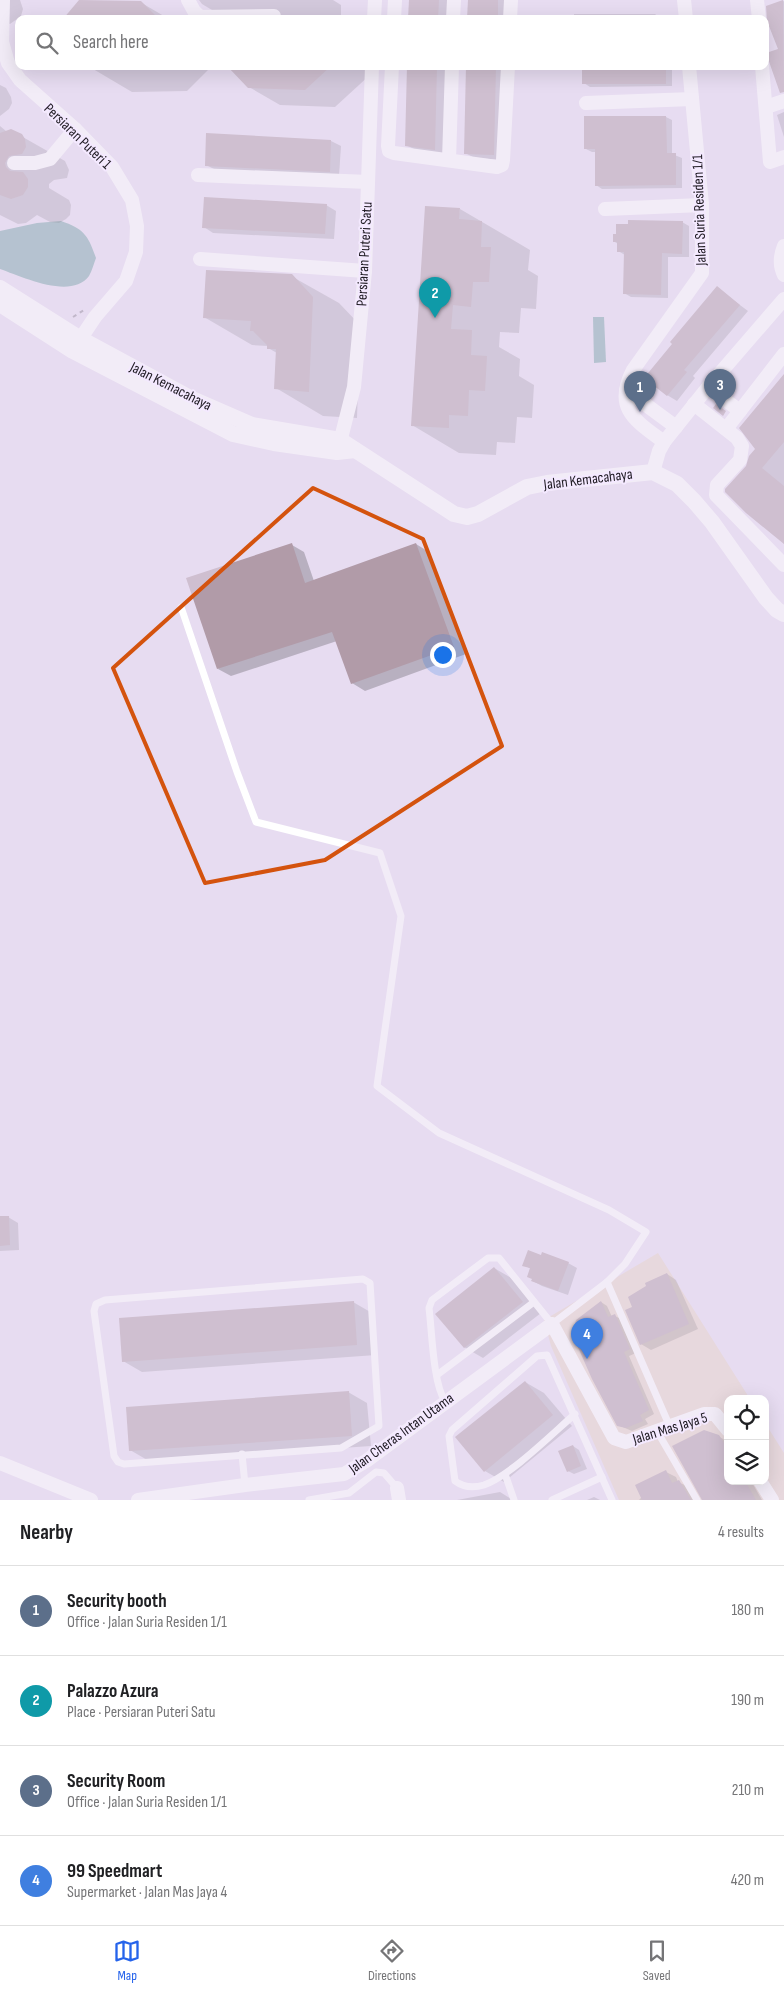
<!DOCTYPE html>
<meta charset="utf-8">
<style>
:root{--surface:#fff;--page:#f6f6f6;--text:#202124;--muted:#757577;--line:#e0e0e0;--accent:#2563eb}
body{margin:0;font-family:"Sofia Sans Condensed",sans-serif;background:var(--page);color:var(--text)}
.controls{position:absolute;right:15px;bottom:15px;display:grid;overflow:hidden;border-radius:10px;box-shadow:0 5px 20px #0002}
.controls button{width:45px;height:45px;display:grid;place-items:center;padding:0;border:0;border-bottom:1px solid var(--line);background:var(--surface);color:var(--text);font:25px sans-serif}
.you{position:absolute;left:442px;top:654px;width:18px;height:18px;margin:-12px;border:4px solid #fff;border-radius:50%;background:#1a73e8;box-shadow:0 0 0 8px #1a73e833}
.badge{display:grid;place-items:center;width:32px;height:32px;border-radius:50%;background:var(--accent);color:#fff;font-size:16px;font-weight:700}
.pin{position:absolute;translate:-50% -41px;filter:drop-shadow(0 1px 2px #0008)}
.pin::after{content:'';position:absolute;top:26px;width:18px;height:15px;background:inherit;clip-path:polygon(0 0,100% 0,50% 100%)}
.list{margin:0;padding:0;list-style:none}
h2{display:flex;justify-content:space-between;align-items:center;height:65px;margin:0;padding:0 20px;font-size:21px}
h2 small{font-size:16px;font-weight:400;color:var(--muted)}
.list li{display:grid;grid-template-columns:32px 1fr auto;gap:15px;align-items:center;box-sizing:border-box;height:90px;padding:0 20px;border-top:1px solid var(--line)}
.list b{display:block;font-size:19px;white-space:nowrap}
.list p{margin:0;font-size:16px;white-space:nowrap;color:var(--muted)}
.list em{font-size:16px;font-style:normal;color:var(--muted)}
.icon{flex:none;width:28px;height:28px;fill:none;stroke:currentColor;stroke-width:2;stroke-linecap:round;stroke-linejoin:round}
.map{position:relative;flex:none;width:784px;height:1500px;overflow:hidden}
.search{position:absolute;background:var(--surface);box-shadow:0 5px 20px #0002;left:15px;right:15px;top:15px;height:55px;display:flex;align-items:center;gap:12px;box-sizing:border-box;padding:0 18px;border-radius:10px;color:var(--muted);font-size:19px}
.sheet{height:425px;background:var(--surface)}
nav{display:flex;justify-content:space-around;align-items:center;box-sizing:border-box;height:70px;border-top:1px solid var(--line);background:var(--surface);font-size:14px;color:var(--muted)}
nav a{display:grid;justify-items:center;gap:2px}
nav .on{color:var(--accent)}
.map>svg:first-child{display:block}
.industrial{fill:#e7d2c5}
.water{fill:#78a3a8}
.shadow{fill:#0003}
.building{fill:#b19ba8}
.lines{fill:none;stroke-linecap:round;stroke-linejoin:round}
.path{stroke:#938b9b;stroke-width:2;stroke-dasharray:4 4;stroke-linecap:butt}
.service{stroke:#fff;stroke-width:7}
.minor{stroke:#fff;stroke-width:14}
.tertiary{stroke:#fff;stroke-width:16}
.marked{fill:none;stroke:#d4530e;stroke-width:4;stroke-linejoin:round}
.labels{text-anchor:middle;stroke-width:4;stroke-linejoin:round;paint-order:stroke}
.street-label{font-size:15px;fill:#1d1921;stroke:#f4e9ff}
</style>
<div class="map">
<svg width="784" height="1500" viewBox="0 0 784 1500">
<rect width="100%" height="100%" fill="#e7dcf1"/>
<path class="industrial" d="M 658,1253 L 750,1399 L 728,1399 L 728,1481 L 765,1481 L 765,1423 L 784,1453 L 784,1500 L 619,1500 L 551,1346 L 544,1320 Z"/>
<g class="water">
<path d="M 61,221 C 84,229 88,235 96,258 C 94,263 92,271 89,276 C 71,300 23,277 0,269 L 0,231 L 37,223 Z"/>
<path d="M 593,317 L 604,317 L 606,362 L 594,363 Z"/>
</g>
<g class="shadow">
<path d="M 0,0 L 20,0 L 23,9 L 21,16 L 10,24 L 0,22 Z"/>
<path d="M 199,0 L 333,0 L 341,5 L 341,19 L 227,19 L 202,4 Z"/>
<path d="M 410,0 L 448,0 L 448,19 L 409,19 Z"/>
<rect x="469" y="0" width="38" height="19"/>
<path d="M 784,1 L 784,87 L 779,84 L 779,50 L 768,7 Z"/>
<path d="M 140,2 L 169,19 L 65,19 Z"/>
<path d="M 574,14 L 655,14 L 661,19 L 574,19 Z"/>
<path d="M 88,66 L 212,66 L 187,91 L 132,92 Z"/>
<path d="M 229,66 L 363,66 L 371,74 L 335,107 L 280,105 L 249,87 Z"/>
<path d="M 408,66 L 446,66 L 444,154 L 416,150 L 406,145 Z"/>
<path d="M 467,66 L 506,66 L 503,160 L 475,158 L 465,153 Z"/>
<path d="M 583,66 L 672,66 L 672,86 L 590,87 L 584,83 Z"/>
<path d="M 0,85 L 6,88 L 11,97 L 12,103 L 9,109 L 0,116 Z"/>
<path d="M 784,112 L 784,137 L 777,115 Z"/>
<path d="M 666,117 L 672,120 L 672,154 L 682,158 L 682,188 L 602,189 L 596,185 L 596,152 L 592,152 L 586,149 Z"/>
<path d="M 0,126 L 6,131 L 21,136 L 65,161 L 69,170 L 67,178 L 54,180 L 49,184 L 49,188 L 69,200 L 71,205 L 70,215 L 66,219 L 59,223 L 50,222 L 37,215 L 26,223 L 18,224 L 0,215 Z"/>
<path d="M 208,134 L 331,141 L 341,146 L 339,176 L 216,170 L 206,165 Z"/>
<path d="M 326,205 L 336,211 L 334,239 L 213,233 L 204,227 Z"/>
<path d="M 460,209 L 530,250 L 528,270 L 538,276 L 536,309 L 521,308 L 519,333 L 500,332 L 499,347 L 520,359 L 519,376 L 534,385 L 532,418 L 517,417 L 515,443 L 497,442 L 496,455 L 459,453 L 412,425 Z"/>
<path d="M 682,222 L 689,226 L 689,257 L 668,257 L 668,298 L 631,297 L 624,293 L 625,255 L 618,251 L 618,244 L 615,242 L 617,225 Z"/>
<path d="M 291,276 L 339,303 L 360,325 L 357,418 L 323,416 L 276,388 L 277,353 L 268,348 L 268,346 L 252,345 L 204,317 Z"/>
<path d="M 717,288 L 748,311 L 693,376 L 695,378 L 677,401 L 667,395 Z"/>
<path d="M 784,376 L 784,544 L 748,467 L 757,449 Z"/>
<path d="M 416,544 L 429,552 L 466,654 L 365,691 L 352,683 L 337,641 L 231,676 L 218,669 L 292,545 L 304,552 L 314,581 Z"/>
<path d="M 8,1217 L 18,1223 L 19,1250 L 0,1251 L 0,1218 Z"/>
<path d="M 568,1263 L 577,1268 L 568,1295 L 542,1286 L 533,1281 L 531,1269 L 524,1265 Z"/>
<path d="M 494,1268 L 513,1279 L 541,1313 L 483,1358 L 464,1347 Z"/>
<path d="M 667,1274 L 676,1280 L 698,1329 L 651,1350 L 641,1344 L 634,1308 Z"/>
<path d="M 353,1302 L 372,1313 L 376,1355 L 142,1372 L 123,1361 Z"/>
<path d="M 601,1302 L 607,1306 L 612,1317 L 615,1316 L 621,1319 L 636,1353 L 629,1356 L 654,1414 L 645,1419 L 648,1424 L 632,1431 L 618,1425 Z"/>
<path d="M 525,1382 L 544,1393 L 572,1426 L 504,1482 L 485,1471 Z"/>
<path d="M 348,1392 L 367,1403 L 371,1446 L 149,1461 L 130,1450 Z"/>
<path d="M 718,1436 L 728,1442 L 728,1481 L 751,1481 L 762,1500 L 702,1500 Z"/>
<path d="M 573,1446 L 579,1450 L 587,1469 L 574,1474 L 568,1471 Z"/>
<path d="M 666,1472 L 676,1477 L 678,1482 L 689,1487 L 696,1500 L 639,1500 Z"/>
<path d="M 500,1492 L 513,1500 L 457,1500 Z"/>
<path d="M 594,1497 L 600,1500 L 587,1500 Z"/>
</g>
<g class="building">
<path d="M 79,0 L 141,1 L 159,19 L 63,19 Z"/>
<path d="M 409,0 L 439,0 L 438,19 L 408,19 Z"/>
<path d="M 468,0 L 498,0 L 498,19 L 467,19 Z"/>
<path d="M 783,0 L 784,92 L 780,93 L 766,53 L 778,49 L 767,21 L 766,6 Z"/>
<path d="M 227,66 L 331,66 L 305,90 L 248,88 Z"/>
<path d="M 407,66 L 437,66 L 435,150 L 405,146 Z"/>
<path d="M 466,66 L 496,66 L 494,155 L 464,154 Z"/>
<rect x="582" y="66" width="84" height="18"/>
<path d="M 584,116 L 666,116 L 667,153 L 676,153 L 676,185 L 595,186 L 595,149 L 584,149 Z"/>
<path d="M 11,129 L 22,134 L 25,139 L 26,147 L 22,154 L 9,156 L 5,163 L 6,167 L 10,171 L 23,172 L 28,179 L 28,187 L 23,195 L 11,199 L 0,195 L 0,133 Z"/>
<path d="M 206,133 L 331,140 L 330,172 L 205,166 Z"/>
<path d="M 204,197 L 327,204 L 325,234 L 202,228 Z"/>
<path d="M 425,206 L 460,208 L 459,219 L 482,221 L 481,247 L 491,247 L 489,282 L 473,282 L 471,307 L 453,305 L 451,329 L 472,330 L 471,355 L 487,356 L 485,391 L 469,390 L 468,416 L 449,415 L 449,428 L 411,426 Z"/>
<path d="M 628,220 L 683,221 L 682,254 L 662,253 L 661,295 L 623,294 L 624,252 L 617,252 L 617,242 L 613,242 L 613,234 L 616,234 L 616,224 L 628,224 Z"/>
<path d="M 206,270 L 292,274 L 313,297 L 309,392 L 274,389 L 276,349 L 267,349 L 267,345 L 253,331 L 250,331 L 251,321 L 203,318 Z"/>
<path d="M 717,286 L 740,305 L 684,370 L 687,372 L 667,396 L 644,378 L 672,344 L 670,342 Z"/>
<path d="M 784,374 L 784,442 L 762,468 L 784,486 L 784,544 L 746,513 L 725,492 L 725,489 L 746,466 L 749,456 L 755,449 L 739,428 Z"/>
<path d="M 716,404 L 726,411 L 723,416 L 713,408 Z"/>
<path d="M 292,543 L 305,583 L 416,543 L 454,647 L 351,684 L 332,632 L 217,669 L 186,578 Z"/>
<path d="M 0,1216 L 9,1216 L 10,1245 L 0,1246 Z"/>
<path d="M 528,1250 L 541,1255 L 542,1252 L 569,1262 L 558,1291 L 531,1281 L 532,1279 L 527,1277 L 530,1268 L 522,1266 Z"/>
<path d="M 494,1267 L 523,1302 L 464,1348 L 435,1314 Z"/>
<path d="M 667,1273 L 689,1324 L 640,1345 L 625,1310 L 632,1307 L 628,1297 L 646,1286 L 645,1283 Z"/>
<path d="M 354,1301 L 357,1345 L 122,1362 L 119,1318 Z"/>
<path d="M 601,1301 L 608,1317 L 615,1314 L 630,1349 L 624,1352 L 649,1410 L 640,1415 L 643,1421 L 626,1428 L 617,1426 L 592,1379 L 573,1336 L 576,1320 Z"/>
<path d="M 525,1381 L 553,1415 L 484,1472 L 455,1437 Z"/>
<path d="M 349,1391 L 352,1436 L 129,1451 L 126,1407 Z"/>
<path d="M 704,1430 L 719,1435 L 728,1450 L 728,1481 L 745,1481 L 756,1500 L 702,1500 L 672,1446 Z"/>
<path d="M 573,1445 L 581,1466 L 567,1472 L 558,1451 Z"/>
<path d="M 666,1470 L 672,1483 L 679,1480 L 691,1500 L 642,1500 L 635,1485 Z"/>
</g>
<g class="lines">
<path class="path" d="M 73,317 L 84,310"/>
<g class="service">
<path d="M 181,607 L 237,772 L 256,822 L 380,853 L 401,916 L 377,1086 L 439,1133 L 609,1210 L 646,1232 L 625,1264 L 607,1282 L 552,1324 L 499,1258 L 488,1258 L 432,1300 L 429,1308 C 432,1331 433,1384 445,1401"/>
<path d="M 363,1279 L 370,1283 L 379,1426 L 341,1448 L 124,1464 L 118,1462 L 114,1456 L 94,1311 L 96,1304 L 105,1300 Z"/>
<path d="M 607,1282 L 670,1427"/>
<path d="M 437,1375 L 534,1302"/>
<path d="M 575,1414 C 553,1433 510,1476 484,1485 C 474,1488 463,1487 455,1481 L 449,1436 L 452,1430 L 537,1356 L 547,1355 L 612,1500"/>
<path d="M 657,1431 L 697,1500"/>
<path d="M 242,1454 L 245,1485"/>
<path d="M 505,1474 L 514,1500"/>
<path d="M 309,1500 L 349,1493 L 376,1472 L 384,1473 L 397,1488"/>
<path d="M 552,1500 L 602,1477"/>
</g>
<g class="minor">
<path d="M 3,0 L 2,42 L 8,63 L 20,80 L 75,129 L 112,167 L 132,200 L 137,226 L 136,252 L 126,281 L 95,317 L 75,347"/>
<path d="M 188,0 L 194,11 L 200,17 L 274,16"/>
<path d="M 684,0 L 686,19"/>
<path d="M 757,0 L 759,19"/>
<path d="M 374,19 L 375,0"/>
<path d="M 394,19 L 395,0"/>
<path d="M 453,19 L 454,0"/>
<path d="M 510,19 L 511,0"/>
<path d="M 392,66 L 388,146 L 389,151 L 394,153 L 497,167 L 502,165 L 503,160 L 508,66"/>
<path d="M 762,66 L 770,162 L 784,157"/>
<path d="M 586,103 L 692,99"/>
<path d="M 766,107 L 784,101"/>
<path d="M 449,160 L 452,66"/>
<path d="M 14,163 L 35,163 L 50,159 L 75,129"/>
<path d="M 198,175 L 368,182"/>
<path d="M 605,209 L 702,205"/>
<path d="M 784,246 C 780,256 779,265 784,275"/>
<path d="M 200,259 L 365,271"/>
<path d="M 708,387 L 740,411"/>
<path d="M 626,390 L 676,427"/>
<path d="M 694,404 L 737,438 L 742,446 L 740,460 L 717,485 L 716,495 L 784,565"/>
<path d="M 726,429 L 784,354"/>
<path d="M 664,442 C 636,421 613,409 633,370 L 702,273 L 702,205 L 689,66"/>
<path d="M 338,450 L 354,387 L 365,271 L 372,66"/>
<path d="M 653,472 L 659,451 L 664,442 L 708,387 L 784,299"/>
<path d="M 0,1463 L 91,1500"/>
<path d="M 760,1481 L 772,1500"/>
<path d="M 397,1488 L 399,1500"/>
<path d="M 138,1500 L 245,1485 L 344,1474 L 366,1461 L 552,1324 L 614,1438 L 626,1442 L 704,1414 L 715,1414 L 728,1430"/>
</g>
<g class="tertiary">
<path d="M 0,288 L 79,338 L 190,398 L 252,425 L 340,440 L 454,514 L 467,517 L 478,514 L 527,487 L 547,483 L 653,472 L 677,484 L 694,501 L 712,522 L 766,598 L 777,610 L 784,614"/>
<path d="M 0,304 L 73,351 L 233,434 L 274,443 L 337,452 L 355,450"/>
</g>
</g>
<path d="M0 0H784V1500H0ZM 313,488 L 423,539 L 502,746 L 325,860 L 205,883 L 113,668 Z" fill="#e7dcf1" fill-opacity=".55" fill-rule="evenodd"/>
<path class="marked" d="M 313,488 L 423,539 L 502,746 L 325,860 L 205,883 L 113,668 Z"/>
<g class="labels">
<g class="street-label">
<text transform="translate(78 136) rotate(44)" y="5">Persiaran Puteri 1</text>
<text transform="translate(699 210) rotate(-92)" y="5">Jalan Suria Residen 1/1</text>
<text transform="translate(364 254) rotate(-87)" y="5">Persiaran Puteri Satu</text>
<text transform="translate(171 386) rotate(27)" y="5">Jalan Kemacahaya</text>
<text transform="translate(588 479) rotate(-7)" y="5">Jalan Kemacahaya</text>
<text transform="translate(670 1428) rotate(-17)" y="5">Jalan Mas Jaya 5</text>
<text transform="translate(401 1433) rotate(-36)" y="5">Jalan Cheras Intan Utama</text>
</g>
</g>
</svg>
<div class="controls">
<button><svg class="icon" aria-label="locate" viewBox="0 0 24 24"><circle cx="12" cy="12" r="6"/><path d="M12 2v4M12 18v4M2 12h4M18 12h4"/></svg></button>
<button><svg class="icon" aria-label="layers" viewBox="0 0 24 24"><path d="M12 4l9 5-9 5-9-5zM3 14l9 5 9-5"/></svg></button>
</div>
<div class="you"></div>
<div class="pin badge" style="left:640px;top:412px;background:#5c6f8a">1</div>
<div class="pin badge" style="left:435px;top:318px;background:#0f9aa8">2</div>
<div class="pin badge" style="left:720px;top:410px;background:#5c6f8a">3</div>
<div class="pin badge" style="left:587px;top:1359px;background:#3f7fe0">4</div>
<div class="search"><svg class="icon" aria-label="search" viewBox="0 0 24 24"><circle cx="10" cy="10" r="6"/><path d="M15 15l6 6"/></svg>Search here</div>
</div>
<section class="sheet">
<h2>Nearby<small>4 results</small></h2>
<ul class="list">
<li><span class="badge" style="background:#5c6f8a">1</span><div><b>Security booth</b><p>Office · Jalan Suria Residen 1/1</p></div><em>180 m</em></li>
<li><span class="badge" style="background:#0f9aa8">2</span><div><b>Palazzo Azura</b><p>Place · Persiaran Puteri Satu</p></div><em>190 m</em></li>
<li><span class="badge" style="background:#5c6f8a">3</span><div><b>Security Room</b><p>Office · Jalan Suria Residen 1/1</p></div><em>210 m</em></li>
<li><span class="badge" style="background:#3f7fe0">4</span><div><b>99 Speedmart</b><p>Supermarket · Jalan Mas Jaya 4</p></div><em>420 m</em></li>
</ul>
</section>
<nav>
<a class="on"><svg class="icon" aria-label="map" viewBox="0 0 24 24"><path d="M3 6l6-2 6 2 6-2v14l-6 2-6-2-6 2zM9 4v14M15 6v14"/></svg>Map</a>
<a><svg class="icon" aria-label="directions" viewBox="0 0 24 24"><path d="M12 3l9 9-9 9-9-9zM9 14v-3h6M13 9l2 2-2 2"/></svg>Directions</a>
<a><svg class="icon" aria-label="saved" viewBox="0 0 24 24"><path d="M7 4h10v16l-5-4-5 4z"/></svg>Saved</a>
</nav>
